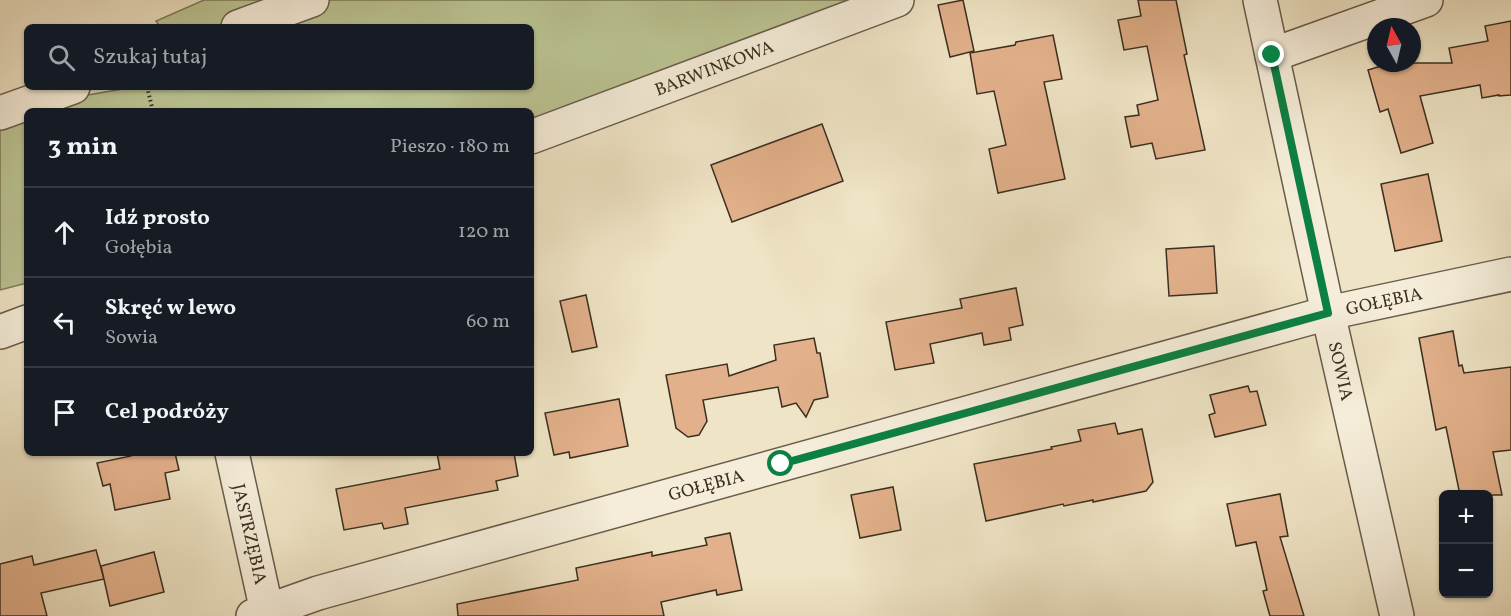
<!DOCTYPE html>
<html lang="pl">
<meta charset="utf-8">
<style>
:root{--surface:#171b24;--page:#20242c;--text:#f1f3f6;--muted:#9ea1a6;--line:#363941}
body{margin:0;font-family:Vollkorn,serif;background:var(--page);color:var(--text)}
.controls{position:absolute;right:18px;bottom:18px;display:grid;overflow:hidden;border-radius:9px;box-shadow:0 2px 4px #0004}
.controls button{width:54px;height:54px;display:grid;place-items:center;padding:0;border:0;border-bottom:2px solid var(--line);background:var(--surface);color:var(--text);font:30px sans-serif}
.compass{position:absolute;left:1367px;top:18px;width:54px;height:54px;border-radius:50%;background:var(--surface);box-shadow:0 2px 4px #0004;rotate:352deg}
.stop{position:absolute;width:18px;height:18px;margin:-14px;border:4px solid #0b8043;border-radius:50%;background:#fff}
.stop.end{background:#0b8043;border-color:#fff;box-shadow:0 2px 6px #0008}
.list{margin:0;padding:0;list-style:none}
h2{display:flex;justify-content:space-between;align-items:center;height:78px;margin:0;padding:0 24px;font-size:26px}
h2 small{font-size:20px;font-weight:400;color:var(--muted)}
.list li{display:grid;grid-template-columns:39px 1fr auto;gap:18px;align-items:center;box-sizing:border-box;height:90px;padding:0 24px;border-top:2px solid var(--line)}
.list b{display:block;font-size:22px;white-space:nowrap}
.list p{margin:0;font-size:20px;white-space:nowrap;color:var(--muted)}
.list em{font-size:20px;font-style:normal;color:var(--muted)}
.icon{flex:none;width:33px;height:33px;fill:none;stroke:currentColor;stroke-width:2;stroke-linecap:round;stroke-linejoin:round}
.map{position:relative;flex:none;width:1511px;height:616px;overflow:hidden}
.search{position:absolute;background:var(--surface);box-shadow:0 2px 4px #0004;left:24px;top:24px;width:510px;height:66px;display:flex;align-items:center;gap:15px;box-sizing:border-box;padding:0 21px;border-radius:9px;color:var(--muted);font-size:22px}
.panel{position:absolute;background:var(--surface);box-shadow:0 2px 4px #0004;left:24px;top:108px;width:510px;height:348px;border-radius:9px}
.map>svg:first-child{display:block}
.green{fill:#bbc493;stroke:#7b7a5a;stroke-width:1.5}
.building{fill:#e2b18b;stroke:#3b2f21;stroke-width:1.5}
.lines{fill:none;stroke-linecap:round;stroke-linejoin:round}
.minor-casing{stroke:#685c4a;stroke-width:36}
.path{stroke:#3b2f21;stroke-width:4;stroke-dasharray:1.5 3;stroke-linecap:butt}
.minor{stroke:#f5edd9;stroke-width:33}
.route{stroke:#0b8043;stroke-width:8}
.labels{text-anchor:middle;stroke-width:5;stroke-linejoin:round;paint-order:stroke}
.street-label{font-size:18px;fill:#3b2f21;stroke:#f5edd9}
</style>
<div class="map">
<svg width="1511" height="616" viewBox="0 0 1511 616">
<rect width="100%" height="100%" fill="#efe4c5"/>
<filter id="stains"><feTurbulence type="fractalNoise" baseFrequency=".00333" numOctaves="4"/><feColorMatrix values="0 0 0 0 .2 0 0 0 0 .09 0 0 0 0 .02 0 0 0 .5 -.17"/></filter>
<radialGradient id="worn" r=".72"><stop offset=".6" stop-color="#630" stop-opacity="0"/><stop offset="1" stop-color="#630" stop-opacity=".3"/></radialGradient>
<g class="green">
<path d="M 204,0 L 852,0 L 531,121 L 531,111 L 30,111 L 59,100 L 134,87 L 531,87 L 531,27 L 160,27 L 156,21 Z"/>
<path d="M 27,112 L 27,283 L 0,290 L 0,122 Z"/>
</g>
<g class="building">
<path d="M 963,0 L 974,51 L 950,57 L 938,5 Z"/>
<path d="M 1138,0 L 1176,0 L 1187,54 L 1184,55 L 1205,150 L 1156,159 L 1152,143 L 1131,147 L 1125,117 L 1139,115 L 1137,105 L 1158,100 L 1147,46 L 1124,50 L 1118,20 L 1141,16 Z"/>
<path d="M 1511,21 L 1511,95 L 1499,96 L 1499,95 L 1482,98 L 1480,85 L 1420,96 L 1433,143 L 1401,153 L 1388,109 L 1380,112 L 1368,70 L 1391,63 L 1452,63 L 1449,48 L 1488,41 L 1485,26 Z"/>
<path d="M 1053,35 L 1062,79 L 1044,82 L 1065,179 L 998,193 L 989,149 L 1006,145 L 994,91 L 977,94 L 970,53 L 1015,45 L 1016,42 Z"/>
<path d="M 822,124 L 843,181 L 732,222 L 711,165 Z"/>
<path d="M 1428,174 L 1442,241 L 1395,251 L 1381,184 Z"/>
<path d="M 1214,246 L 1217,293 L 1169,296 L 1166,249 Z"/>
<path d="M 1016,288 L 1023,325 L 1009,328 L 1011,340 L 984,345 L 982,333 L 930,344 L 934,363 L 895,370 L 886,322 L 962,308 L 960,299 Z"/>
<path d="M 586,295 L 597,347 L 572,352 L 560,301 Z"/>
<path d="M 1453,331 L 1459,366 L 1462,365 L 1464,373 L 1511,367 L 1511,450 L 1493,452 L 1502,495 L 1460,495 L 1446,427 L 1436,430 L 1419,338 Z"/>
<path d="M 814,338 L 817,353 L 820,353 L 828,397 L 814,400 L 806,417 L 796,403 L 782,407 L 778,387 L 703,400 L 707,421 L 699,435 L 688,437 L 676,428 L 666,375 L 727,364 L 729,376 L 776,360 L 774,345 Z"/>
<path d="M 1248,386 L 1250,392 L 1257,391 L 1266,425 L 1215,437 L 1209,415 L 1215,413 L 1210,395 Z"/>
<path d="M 619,399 L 628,446 L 570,458 L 569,452 L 554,455 L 545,413 Z"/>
<path d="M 1115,423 L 1118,434 L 1142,429 L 1153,482 L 1146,491 L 1093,502 L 1093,500 L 1064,506 L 1063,504 L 986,521 L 974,464 L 1052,449 L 1051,447 L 1081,441 L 1078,430 Z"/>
<path d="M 131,453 L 175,453 L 179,470 L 165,473 L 170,499 L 115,510 L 110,484 L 103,486 L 97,463 L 131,456 Z"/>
<path d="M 437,453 L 514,453 L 518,476 L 496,481 L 498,490 L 405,508 L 408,524 L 384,529 L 382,523 L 344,530 L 336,489 L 440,469 Z"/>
<path d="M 893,487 L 901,530 L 860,538 L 851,495 Z"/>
<path d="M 1280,494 L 1288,536 L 1280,537 L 1304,616 L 1270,616 L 1263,591 L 1267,590 L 1256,542 L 1236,546 L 1227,504 Z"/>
<path d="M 730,533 L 742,590 L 717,595 L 716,590 L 661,602 L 664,616 L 458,616 L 457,604 L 578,580 L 576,568 L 652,552 L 652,556 L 707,545 L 705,538 Z"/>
<path d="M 96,550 L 104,579 L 41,593 L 47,616 L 0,616 L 0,564 L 32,556 L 34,565 Z"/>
<path d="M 154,552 L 164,592 L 110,606 L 101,566 Z"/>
</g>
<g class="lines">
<defs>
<g id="minor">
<path d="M 1260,0 L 1328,313 L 1397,616"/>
<path d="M 238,27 L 312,0"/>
<path d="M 1272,55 L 1426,0"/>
<path d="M 0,113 L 73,87"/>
<path d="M 531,137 L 897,0"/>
<path d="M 0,332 L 27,322"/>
<path d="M 232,453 L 268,616"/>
<path d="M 253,616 L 318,593 L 1328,313 L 1511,274"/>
</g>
</defs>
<use href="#minor" class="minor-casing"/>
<path class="path" d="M 147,87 L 153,111"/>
<use href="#minor" class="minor"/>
</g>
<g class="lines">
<path class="route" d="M 781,464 L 1328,313 L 1272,55"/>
</g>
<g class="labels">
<g class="street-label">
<text transform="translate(714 68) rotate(-21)" y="6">BARWINKOWA</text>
<text transform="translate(1384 301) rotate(-12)" y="6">GOŁĘBIA</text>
<text transform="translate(1341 371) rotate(77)" y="6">SOWIA</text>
<text transform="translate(706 485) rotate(-15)" y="6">GOŁĘBIA</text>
<text transform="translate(250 534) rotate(77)" y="6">JASTRZĘBIA</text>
</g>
</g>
<rect width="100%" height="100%" filter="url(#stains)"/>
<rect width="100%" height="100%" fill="url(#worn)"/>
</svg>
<div class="controls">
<button>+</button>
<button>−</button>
</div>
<svg class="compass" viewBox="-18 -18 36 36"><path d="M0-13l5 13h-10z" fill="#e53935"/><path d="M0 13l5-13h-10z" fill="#9ea1a6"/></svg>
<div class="stop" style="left:781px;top:464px"></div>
<div class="stop end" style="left:1272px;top:55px"></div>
<div class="search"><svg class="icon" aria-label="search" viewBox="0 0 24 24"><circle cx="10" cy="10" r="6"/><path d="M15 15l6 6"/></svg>Szukaj tutaj</div>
<section class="panel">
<h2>3 min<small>Pieszo · 180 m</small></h2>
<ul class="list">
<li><svg class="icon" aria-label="ahead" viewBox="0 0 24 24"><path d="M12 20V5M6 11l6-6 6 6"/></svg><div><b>Idź prosto</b><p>Gołębia</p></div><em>120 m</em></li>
<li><svg class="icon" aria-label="left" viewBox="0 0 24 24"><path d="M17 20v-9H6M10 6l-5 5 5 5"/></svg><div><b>Skręć w lewo</b><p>Sowia</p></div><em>60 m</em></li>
<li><svg class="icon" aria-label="arrive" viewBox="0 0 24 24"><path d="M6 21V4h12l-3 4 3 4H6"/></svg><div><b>Cel podróży</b></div></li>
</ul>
</section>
</div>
